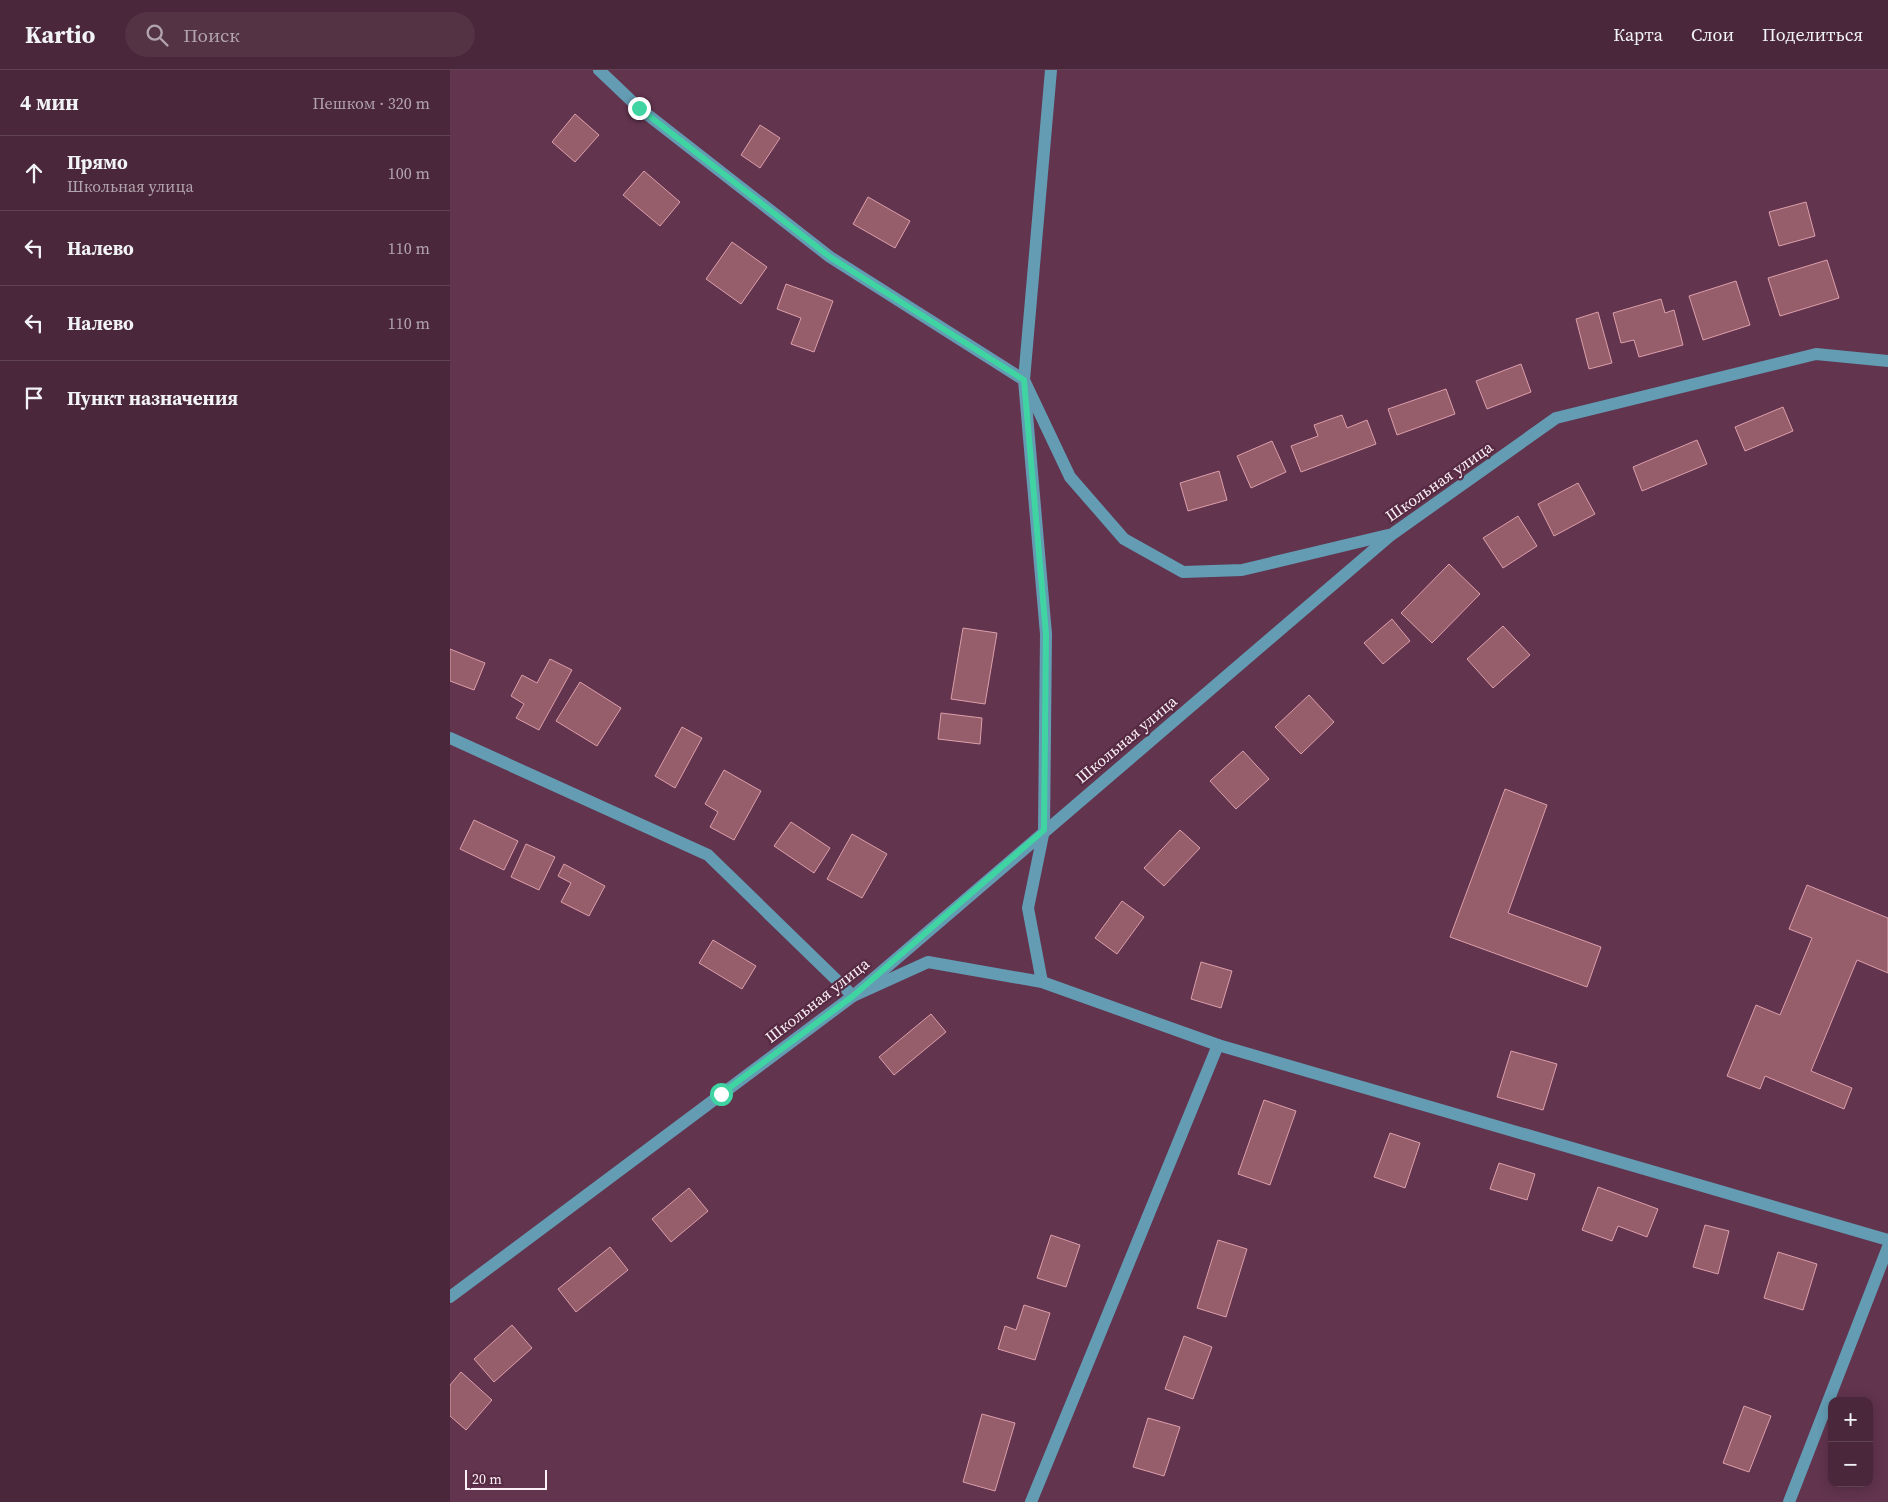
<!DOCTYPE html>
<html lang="ru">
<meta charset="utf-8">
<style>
:root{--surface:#4a273a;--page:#543345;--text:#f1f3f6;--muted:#b2a5af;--line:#614454}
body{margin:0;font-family:"Source Serif 4",serif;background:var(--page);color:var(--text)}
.controls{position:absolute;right:15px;bottom:15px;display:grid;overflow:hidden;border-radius:10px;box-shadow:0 2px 12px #0003}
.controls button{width:45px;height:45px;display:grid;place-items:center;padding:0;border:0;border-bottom:1px solid var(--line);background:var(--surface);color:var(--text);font:25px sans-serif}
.scale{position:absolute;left:15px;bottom:12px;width:82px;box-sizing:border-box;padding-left:5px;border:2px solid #fbf0f5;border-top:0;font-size:14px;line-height:18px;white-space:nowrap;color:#fbf0f5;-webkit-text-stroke:4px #562a43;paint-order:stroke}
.stop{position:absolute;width:15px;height:15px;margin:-11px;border:4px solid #3fd4a2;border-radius:50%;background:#fff}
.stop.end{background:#3fd4a2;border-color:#fff;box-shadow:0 1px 5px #0008}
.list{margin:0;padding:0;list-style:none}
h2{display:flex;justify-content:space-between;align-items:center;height:65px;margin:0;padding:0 20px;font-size:21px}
h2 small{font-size:16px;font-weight:400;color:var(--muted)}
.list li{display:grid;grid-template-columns:32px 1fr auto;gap:15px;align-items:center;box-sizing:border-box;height:75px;padding:0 20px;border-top:1px solid var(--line)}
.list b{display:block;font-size:19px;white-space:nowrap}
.list p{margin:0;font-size:16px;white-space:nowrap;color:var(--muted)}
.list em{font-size:16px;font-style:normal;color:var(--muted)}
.icon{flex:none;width:28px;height:28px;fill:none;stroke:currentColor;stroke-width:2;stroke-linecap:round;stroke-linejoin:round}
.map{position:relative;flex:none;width:1438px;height:1432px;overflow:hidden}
header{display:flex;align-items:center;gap:30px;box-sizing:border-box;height:70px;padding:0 25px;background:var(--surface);border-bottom:1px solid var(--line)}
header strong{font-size:24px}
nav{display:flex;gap:28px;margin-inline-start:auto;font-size:18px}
.search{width:350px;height:45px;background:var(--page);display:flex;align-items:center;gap:12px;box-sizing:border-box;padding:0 18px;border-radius:28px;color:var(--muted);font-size:19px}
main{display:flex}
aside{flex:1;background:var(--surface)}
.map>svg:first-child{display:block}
.building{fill:#965e6a;stroke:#dc9fab}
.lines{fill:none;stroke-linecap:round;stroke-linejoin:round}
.minor{stroke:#639cb3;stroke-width:12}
.route{stroke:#3fd4a2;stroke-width:6}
.labels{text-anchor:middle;stroke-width:4.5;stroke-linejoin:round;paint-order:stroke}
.street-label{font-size:16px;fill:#fbf0f5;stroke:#562a43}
</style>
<header>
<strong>Kartio</strong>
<div class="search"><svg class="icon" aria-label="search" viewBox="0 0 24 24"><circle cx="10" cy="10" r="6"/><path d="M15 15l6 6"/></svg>Поиск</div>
<nav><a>Карта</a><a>Слои</a><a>Поделиться</a></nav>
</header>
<main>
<aside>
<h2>4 мин<small>Пешком · 320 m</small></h2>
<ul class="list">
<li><svg class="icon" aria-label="ahead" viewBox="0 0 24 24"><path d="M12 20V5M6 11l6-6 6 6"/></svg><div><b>Прямо</b><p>Школьная улица</p></div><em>100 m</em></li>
<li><svg class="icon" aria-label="left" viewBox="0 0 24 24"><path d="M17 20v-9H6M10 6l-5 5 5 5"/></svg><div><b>Налево</b></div><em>110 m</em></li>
<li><svg class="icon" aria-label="left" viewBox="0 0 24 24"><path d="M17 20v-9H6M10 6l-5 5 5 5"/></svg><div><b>Налево</b></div><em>110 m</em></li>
<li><svg class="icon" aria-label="arrive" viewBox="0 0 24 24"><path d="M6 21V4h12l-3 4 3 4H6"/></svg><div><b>Пункт назначения</b></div></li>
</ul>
</aside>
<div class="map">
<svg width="1438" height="1432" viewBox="0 0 1438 1432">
<rect width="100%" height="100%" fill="#62344e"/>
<g class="building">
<path d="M 125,44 L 149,65 L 125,92 L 102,72 Z"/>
<path d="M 310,55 L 330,68 L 310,98 L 291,85 Z"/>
<path d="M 194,101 L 230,132 L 210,156 L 173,125 Z"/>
<path d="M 418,127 L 460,151 L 445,178 L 403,154 Z"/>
<path d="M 1356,132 L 1365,166 L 1329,176 L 1319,142 Z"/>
<path d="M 282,172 L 317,197 L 291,234 L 256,209 Z"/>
<path d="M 1377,190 L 1389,228 L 1330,246 L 1318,208 Z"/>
<path d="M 1286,211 L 1300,255 L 1253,270 L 1239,226 Z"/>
<path d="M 336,214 L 383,231 L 364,282 L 341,274 L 351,248 L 327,239 Z"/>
<path d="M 1211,229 L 1215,243 L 1224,240 L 1233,275 L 1189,287 L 1184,270 L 1171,273 L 1163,243 Z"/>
<path d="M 1148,242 L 1162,293 L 1139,299 L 1126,249 Z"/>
<path d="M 1071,294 L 1081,322 L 1037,339 L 1026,311 Z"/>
<path d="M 996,319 L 1005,344 L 947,365 L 938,339 Z"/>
<path d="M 1333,337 L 1343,361 L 1295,381 L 1285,357 Z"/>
<path d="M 892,345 L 897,358 L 917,350 L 926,374 L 851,402 L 841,376 L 868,366 L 864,355 Z"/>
<path d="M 1247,370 L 1257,394 L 1192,421 L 1183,397 Z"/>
<path d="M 822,371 L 836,402 L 801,418 L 787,386 Z"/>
<path d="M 769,401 L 777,430 L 738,441 L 730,413 Z"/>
<path d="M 1128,413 L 1145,444 L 1104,466 L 1088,434 Z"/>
<path d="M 1068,446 L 1087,476 L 1053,498 L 1033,468 Z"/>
<path d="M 999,494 L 1030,524 L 982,573 L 951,543 Z"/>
<path d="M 942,549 L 960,571 L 933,594 L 914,573 Z"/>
<path d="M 1053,556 L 1080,585 L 1043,618 L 1017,589 Z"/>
<path d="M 513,558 L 547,563 L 535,634 L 501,629 Z"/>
<path d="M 0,579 L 35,593 L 24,620 L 0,611 Z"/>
<path d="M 100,589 L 122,600 L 89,660 L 66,648 L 74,634 L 61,626 L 72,605 L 87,613 Z"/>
<path d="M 130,612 L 171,638 L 147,676 L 106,651 Z"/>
<path d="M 859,625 L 884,652 L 851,684 L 825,657 Z"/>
<path d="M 491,643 L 532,648 L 530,674 L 488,669 Z"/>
<path d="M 232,657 L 252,668 L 225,718 L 205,706 Z"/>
<path d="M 793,681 L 819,709 L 786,739 L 760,711 Z"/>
<path d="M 274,700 L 311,721 L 284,770 L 260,757 L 268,742 L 255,734 Z"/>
<path d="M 1055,719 L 1097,735 L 1058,843 L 1151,877 L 1137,917 L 1000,867 Z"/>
<path d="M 24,750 L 68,771 L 54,800 L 10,779 Z"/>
<path d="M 341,752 L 380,778 L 364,803 L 324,776 Z"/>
<path d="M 730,760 L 750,778 L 714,816 L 694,798 Z"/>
<path d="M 402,764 L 437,784 L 412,828 L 377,809 Z"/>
<path d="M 76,774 L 105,787 L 89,820 L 61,807 Z"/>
<path d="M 114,794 L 155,816 L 139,846 L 111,832 L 121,813 L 108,806 Z"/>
<path d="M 1357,815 L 1438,848 L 1438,903 L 1407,890 L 1361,1001 L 1402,1018 L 1394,1039 L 1315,1006 L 1310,1019 L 1277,1006 L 1306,935 L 1330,945 L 1362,868 L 1339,859 Z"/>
<path d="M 672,831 L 694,847 L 667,884 L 645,868 Z"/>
<path d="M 263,870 L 306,896 L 292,919 L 249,893 Z"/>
<path d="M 751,892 L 782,901 L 771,938 L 741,929 Z"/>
<path d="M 481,944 L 496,962 L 444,1005 L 429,987 Z"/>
<path d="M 1061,981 L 1107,994 L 1093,1040 L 1047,1027 Z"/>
<path d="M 814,1030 L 846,1041 L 820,1115 L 788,1104 Z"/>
<path d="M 940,1063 L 970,1073 L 955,1118 L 924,1107 Z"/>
<path d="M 1049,1093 L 1085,1104 L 1077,1130 L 1040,1119 Z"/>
<path d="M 1148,1117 L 1208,1139 L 1197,1167 L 1168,1156 L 1162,1171 L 1132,1160 Z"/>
<path d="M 239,1118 L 258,1141 L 221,1172 L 202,1149 Z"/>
<path d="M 1255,1155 L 1279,1161 L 1268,1204 L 1243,1197 Z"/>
<path d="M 601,1165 L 630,1175 L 616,1217 L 587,1208 Z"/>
<path d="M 768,1170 L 797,1179 L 776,1247 L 747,1238 Z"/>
<path d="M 160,1177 L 178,1200 L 126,1242 L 108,1219 Z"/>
<path d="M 1328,1182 L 1367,1194 L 1353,1240 L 1314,1228 Z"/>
<path d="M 574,1235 L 600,1243 L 585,1290 L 548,1279 L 555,1256 L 566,1260 Z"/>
<path d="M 62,1255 L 82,1278 L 44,1312 L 24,1289 Z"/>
<path d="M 734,1266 L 762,1277 L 743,1329 L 715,1319 Z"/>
<path d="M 11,1302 L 42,1330 L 16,1360 L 0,1346 L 0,1315 Z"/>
<path d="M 1294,1336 L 1321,1346 L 1299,1402 L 1273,1393 Z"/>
<path d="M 532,1344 L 565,1353 L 545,1421 L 513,1412 Z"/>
<path d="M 698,1348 L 730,1357 L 714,1406 L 683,1397 Z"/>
</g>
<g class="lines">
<g class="minor">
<path d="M 149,0 L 189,38 L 380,187 L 574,310 L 596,564 L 594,760 L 578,838 L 592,912"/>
<path d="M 601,0 L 574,310 L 620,407 L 674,469 L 733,502 L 792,500 L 938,465"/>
<path d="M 0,668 L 258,785 L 403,926 L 478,892 L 592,912 L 768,975 L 1438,1170"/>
<path d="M 0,1227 L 403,926 L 941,465 L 1106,348 L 1366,284 L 1438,291"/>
<path d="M 581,1432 L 768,975"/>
<path d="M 1339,1432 L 1438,1177"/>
</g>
</g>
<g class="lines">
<path class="route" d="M 189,38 L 380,187 L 574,310 L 596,564 L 594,760 L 403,926 L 271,1024"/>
</g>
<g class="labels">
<g class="street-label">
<text transform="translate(989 411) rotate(-35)" y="6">Школьная улица</text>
<text transform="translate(676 669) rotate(-40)" y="6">Школьная улица</text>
<text transform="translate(367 930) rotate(-38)" y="6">Школьная улица</text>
</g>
</g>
</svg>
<div class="controls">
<button>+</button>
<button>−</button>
</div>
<div class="scale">20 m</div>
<div class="stop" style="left:271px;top:1024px"></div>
<div class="stop end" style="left:189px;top:38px"></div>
</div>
</main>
